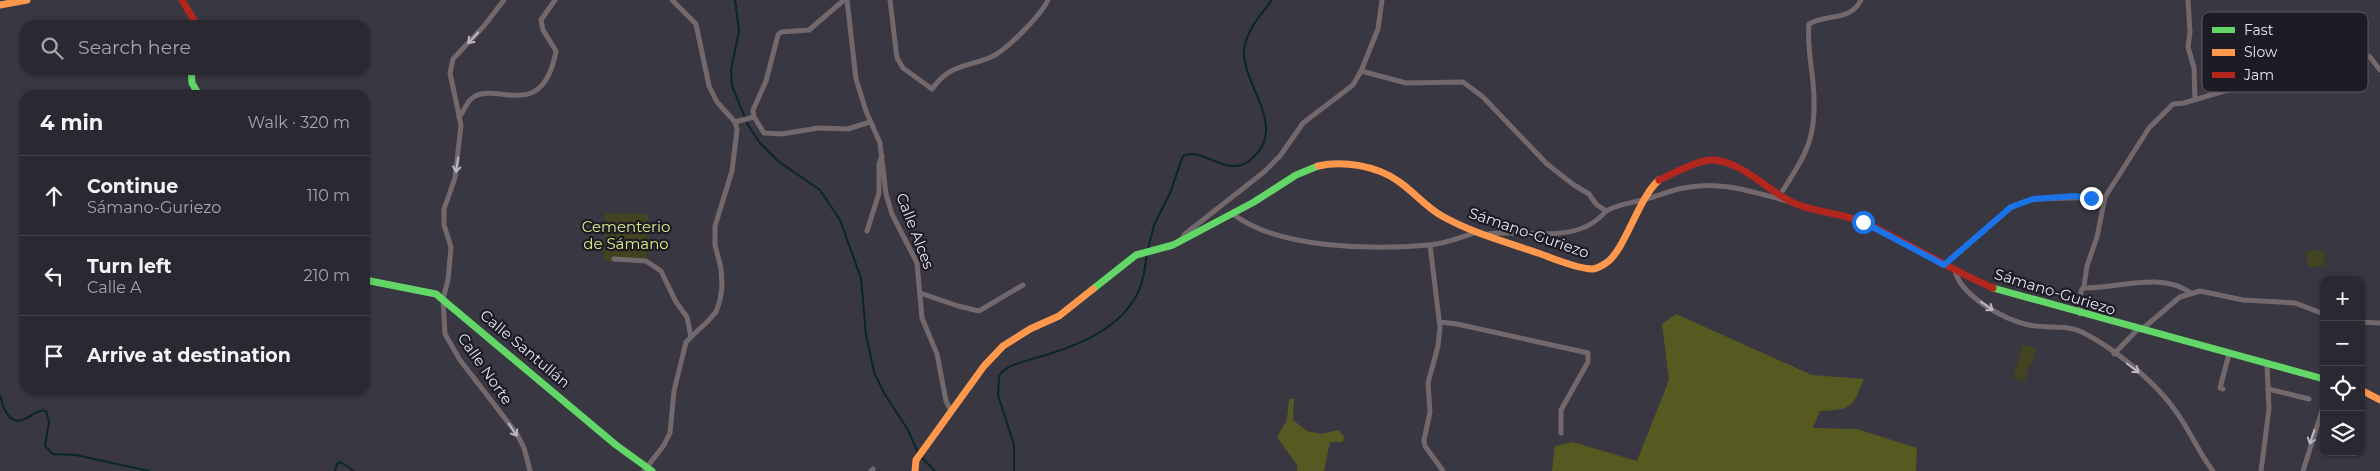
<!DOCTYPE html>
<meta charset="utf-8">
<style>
:root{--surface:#2a2932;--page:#32313a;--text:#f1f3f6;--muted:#a5a6ac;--line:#46454d}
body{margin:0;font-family:Montserrat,sans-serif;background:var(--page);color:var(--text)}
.controls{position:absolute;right:15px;bottom:15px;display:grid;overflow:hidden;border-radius:10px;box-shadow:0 1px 4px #0004}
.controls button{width:45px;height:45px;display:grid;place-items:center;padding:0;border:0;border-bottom:1px solid var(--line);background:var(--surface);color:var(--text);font:25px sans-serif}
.stop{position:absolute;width:15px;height:15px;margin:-11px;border:4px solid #1a73e8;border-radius:50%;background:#fff}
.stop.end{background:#1a73e8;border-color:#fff;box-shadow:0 1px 5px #0008}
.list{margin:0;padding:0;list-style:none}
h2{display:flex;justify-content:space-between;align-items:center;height:65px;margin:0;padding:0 20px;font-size:21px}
h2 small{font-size:16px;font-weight:400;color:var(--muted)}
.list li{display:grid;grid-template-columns:32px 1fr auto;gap:15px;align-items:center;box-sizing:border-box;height:80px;padding:0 20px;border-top:1px solid var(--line)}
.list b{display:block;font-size:19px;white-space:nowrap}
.list p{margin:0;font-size:16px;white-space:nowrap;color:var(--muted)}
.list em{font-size:16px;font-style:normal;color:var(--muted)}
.icon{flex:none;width:28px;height:28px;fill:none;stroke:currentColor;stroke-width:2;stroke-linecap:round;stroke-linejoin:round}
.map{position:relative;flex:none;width:2380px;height:471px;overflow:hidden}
.search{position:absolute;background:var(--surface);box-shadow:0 1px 4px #0004;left:20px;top:20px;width:350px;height:55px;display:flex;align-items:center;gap:12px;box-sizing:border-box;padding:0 18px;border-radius:15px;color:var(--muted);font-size:19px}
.panel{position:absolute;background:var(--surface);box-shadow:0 1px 4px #0004;left:20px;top:90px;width:350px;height:305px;border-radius:15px}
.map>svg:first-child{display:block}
.green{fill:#424420}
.forest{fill:#575a20}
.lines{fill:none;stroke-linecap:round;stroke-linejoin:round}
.stream{stroke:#0a2629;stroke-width:2}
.street{stroke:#73696c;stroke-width:5}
.fast{stroke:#63d668;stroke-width:7}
.slow{stroke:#ff974d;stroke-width:7}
.jam{stroke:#b3261e;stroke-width:7}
.oneway{stroke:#bcb8c2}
.route{stroke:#1a73e8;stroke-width:6}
.labels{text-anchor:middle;stroke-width:4.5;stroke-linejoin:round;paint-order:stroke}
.park-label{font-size:15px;fill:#e1ea8a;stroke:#1d1c25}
.street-label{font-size:15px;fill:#e4e3f0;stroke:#1d1c25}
.key{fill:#1d1c25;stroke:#595862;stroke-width:1}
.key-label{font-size:14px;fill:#e4e3f0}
</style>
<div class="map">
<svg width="2380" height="471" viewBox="0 0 2380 471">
<rect width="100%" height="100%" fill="#383742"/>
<g class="green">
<path d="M 605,213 L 648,214 L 647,259 L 613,258 L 612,262 L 604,261 Z"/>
<path d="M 2324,250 L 2325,266 L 2308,267 L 2306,251 Z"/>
<path d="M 2022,345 L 2036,348 L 2032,366 L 2029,365 L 2025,381 L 2013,378 Z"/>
</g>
<g class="forest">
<path d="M 1676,314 L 1812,375 L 1864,379 C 1851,409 1853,409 1820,411 L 1813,428 L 1857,429 L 1917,448 L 1916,471 L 1552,471 L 1555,446 L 1573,442 L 1637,461 L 1669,380 L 1662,324 Z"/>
<path d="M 1289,399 L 1294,399 L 1293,420 L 1307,431 L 1322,434 L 1338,430 L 1344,436 L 1343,442 L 1330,442 L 1324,471 L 1297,471 L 1297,465 L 1277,437 L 1287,420 Z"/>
</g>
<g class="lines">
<g class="stream">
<path d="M 735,0 L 739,31 L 731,70 L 732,86 L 748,125 L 760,143 L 778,161 L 820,190 L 840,220 L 861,278 L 866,335 L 874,372 L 884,393 L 908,430 L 918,453"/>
<path d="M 1148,249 L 1154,225 L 1170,193 L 1183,156 C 1202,146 1227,178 1249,161 C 1291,129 1242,86 1244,50 C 1246,31 1261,14 1272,0"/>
<path d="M 0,395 C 2,400 2,406 5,410 C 18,436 34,406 46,411 L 49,422 L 45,446 L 53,454 L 76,455 L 149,471"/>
<path d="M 921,457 L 935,471"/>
<path d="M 335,471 L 337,464 L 341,462 L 354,471"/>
<path d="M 1014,471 L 1014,445 L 998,395 L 999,376 C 1006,365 1020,363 1032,359 C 1069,349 1115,333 1135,298 C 1143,285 1145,268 1147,253"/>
</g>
<g class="street">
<path d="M 504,0 L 484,26 L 453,59 L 450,73 L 461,125 L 455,178 L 444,209 L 444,225 L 451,247 L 448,280 L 443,299 L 445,334 L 460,360 L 517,434 L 524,448 L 530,471"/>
<path d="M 672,0 L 696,24 L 709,86 L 717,102 L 735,122 L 737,130 L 732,171 L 715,226 L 715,245 L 721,268 L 722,287 L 720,300 L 716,312 L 708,321 L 691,337"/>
<path d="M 844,0 L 809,30 L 781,32 L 778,35 L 766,81 L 753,110 L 754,117 L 764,133 L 782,134 L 818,128 L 848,129 L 870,122"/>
<path d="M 847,0 L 856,79 L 866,111 L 880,143 L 886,194 L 892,214 L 917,263 L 922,318 L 937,354 L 946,401 L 951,411"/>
<path d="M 890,0 L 897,58 L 903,68 L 932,89 C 950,64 965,68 991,57 C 1006,51 1041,15 1048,0"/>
<path d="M 2188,0 L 2190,32 L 2188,47 L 2194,68 L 2195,99"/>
<path d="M 1361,71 L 1406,83 L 1463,82 L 1483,97 L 1547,164 L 1574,185 L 1589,194 L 1596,204 L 1606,211 C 1619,204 1632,203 1646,199 C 1659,196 1671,190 1684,188 C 1719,180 1753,192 1787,201"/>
<path d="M 459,117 C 463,112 466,105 470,100 C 492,77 542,127 556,51 L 543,30 L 541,20 L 555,0"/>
<path d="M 735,122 L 754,117"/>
<path d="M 1780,195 C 1808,151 1818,137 1813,82 C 1811,63 1807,44 1809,24 C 1828,13 1850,22 1861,0"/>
<path d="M 1233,214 C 1278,249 1373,250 1429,245 C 1445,244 1462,237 1477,232"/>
<path d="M 867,231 L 879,193 L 879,164 L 882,156"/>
<path d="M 1488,234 C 1528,229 1577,246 1606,211"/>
<path d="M 1180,241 L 1185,234 L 1264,172 L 1280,156 L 1303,123 L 1353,85 L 1361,71 L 1378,29 L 1382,0"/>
<path d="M 1430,245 L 1440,327 L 1438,346 L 1428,383 L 1430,412 L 1424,440 L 1425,446 L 1443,471"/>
<path d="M 614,259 L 646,261 L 661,271 L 676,302 L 687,317 L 691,337 L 686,342 L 674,391 L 670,433 L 664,445 L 644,471"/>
<path d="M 1944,265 L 2011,207 L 2033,199 L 2105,197"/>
<path d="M 1955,271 C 1962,297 2005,320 2029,325 C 2047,329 2065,324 2082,332 C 2114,348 2157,383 2177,413 C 2190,431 2199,453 2213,471"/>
<path d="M 2083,288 C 2118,289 2159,271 2191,293"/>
<path d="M 920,293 L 958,306 L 979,311 L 1023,285"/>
<path d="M 2080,314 L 2081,291 L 2084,286 L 2087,266 L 2097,237 L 2105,197 L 2149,128 L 2173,104 L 2184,103 L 2241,86 L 2278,62 L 2292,61 L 2331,48 L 2338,47 L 2361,51 L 2370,57 L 2380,70"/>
<path d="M 1440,322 L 1457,324 L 1588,353 L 1588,362 L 1561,410 L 1561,433"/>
<path d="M 2361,322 L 2380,323"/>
<path d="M 2141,330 L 2180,297 L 2200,291 L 2243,300 L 2295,303 L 2324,314"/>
<path d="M 2114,354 L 2137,330"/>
<path d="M 2223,389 L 2220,388 L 2229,354"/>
<path d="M 2268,389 L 2309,399"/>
<path d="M 871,471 L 873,469"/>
<path d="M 2261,471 L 2269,409 L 2267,364"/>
<path d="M 2303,471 L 2324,404"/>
</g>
<g class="fast">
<path d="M 191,70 L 192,83 L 199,95"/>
<path d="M 365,280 L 436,294 L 616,445 L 652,471"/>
<path d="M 1993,288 L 2324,379"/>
<path d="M 1093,289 L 1136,255 L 1173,245 L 1254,202 L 1296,175 L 1318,166"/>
</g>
<g class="slow">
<path d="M 0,5 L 27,0"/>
<path d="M 1318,166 C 1343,160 1377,166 1398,181 C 1413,191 1426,207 1442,216 C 1472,233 1506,242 1538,253 C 1552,258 1577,269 1592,269 C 1596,269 1603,265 1606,263 C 1625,251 1638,198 1659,180"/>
<path d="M 2361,390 L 2380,400"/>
<path d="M 915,471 L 916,460 L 984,366 L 1003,346 L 1030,329 L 1059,316 L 1093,289"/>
</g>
<g class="jam">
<path d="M 182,0 L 197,25"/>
<path d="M 1659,180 C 1675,173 1698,159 1715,160 C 1744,164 1764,187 1788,200 C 1811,213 1841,212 1865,223 C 1908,243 1949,269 1993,288"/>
</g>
</g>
<defs><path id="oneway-shaft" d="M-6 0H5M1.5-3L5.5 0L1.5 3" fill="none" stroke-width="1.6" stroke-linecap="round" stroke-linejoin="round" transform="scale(1.25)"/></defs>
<g class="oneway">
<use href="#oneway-shaft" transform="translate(473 38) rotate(133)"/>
<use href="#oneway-shaft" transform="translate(457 165) rotate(99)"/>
<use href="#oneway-shaft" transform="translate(1987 306) rotate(35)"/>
<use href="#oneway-shaft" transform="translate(2133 368) rotate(37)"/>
<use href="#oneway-shaft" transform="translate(513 430) rotate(57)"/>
<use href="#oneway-shaft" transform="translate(2312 437) rotate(109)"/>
</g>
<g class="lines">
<path class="route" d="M 1863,222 L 1944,265 L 2011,207 L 2033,199 L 2075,196 L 2091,198"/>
</g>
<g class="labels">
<g class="park-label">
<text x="626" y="232">Cementerio<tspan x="626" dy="17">de Sámano</tspan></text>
</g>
<g class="street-label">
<text transform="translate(915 231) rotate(69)" y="5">Calle Alces</text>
<text transform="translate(1529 233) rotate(19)" y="5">Sámano-Guriezo</text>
<text transform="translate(2055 292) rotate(17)" y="5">Sámano-Guriezo</text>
<text transform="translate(525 349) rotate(40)" y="5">Calle Santullán</text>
<text transform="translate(485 369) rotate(55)" y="5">Calle Norte</text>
</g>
</g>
<rect x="2202" y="12" width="166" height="80" rx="8" class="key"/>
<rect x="2212" y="27" width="23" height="6" fill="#63d668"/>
<rect x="2212" y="49" width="23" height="7" fill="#ff974d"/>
<rect x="2212" y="72" width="23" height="6" fill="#b3261e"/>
<g class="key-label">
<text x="2244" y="35">Fast</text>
<text x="2244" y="57">Slow</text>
<text x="2244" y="80">Jam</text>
</g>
</svg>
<div class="controls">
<button>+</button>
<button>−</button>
<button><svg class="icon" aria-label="locate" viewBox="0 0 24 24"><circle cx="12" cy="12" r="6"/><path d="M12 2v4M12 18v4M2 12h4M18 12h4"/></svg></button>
<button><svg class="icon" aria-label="layers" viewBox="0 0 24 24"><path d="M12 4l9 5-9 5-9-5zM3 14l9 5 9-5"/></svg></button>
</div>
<div class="stop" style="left:1863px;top:222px"></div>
<div class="stop end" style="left:2091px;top:198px"></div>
<div class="search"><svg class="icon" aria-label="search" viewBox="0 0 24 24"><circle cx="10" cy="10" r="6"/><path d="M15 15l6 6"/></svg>Search here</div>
<section class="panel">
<h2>4 min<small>Walk · 320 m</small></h2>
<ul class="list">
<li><svg class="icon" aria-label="ahead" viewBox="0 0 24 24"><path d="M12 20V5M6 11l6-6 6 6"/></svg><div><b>Continue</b><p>Sámano-Guriezo</p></div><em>110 m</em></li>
<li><svg class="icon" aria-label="left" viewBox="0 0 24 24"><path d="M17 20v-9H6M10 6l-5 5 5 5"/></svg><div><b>Turn left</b><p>Calle A</p></div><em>210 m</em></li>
<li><svg class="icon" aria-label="arrive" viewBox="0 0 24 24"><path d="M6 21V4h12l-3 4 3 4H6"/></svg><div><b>Arrive at destination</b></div></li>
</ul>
</section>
</div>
